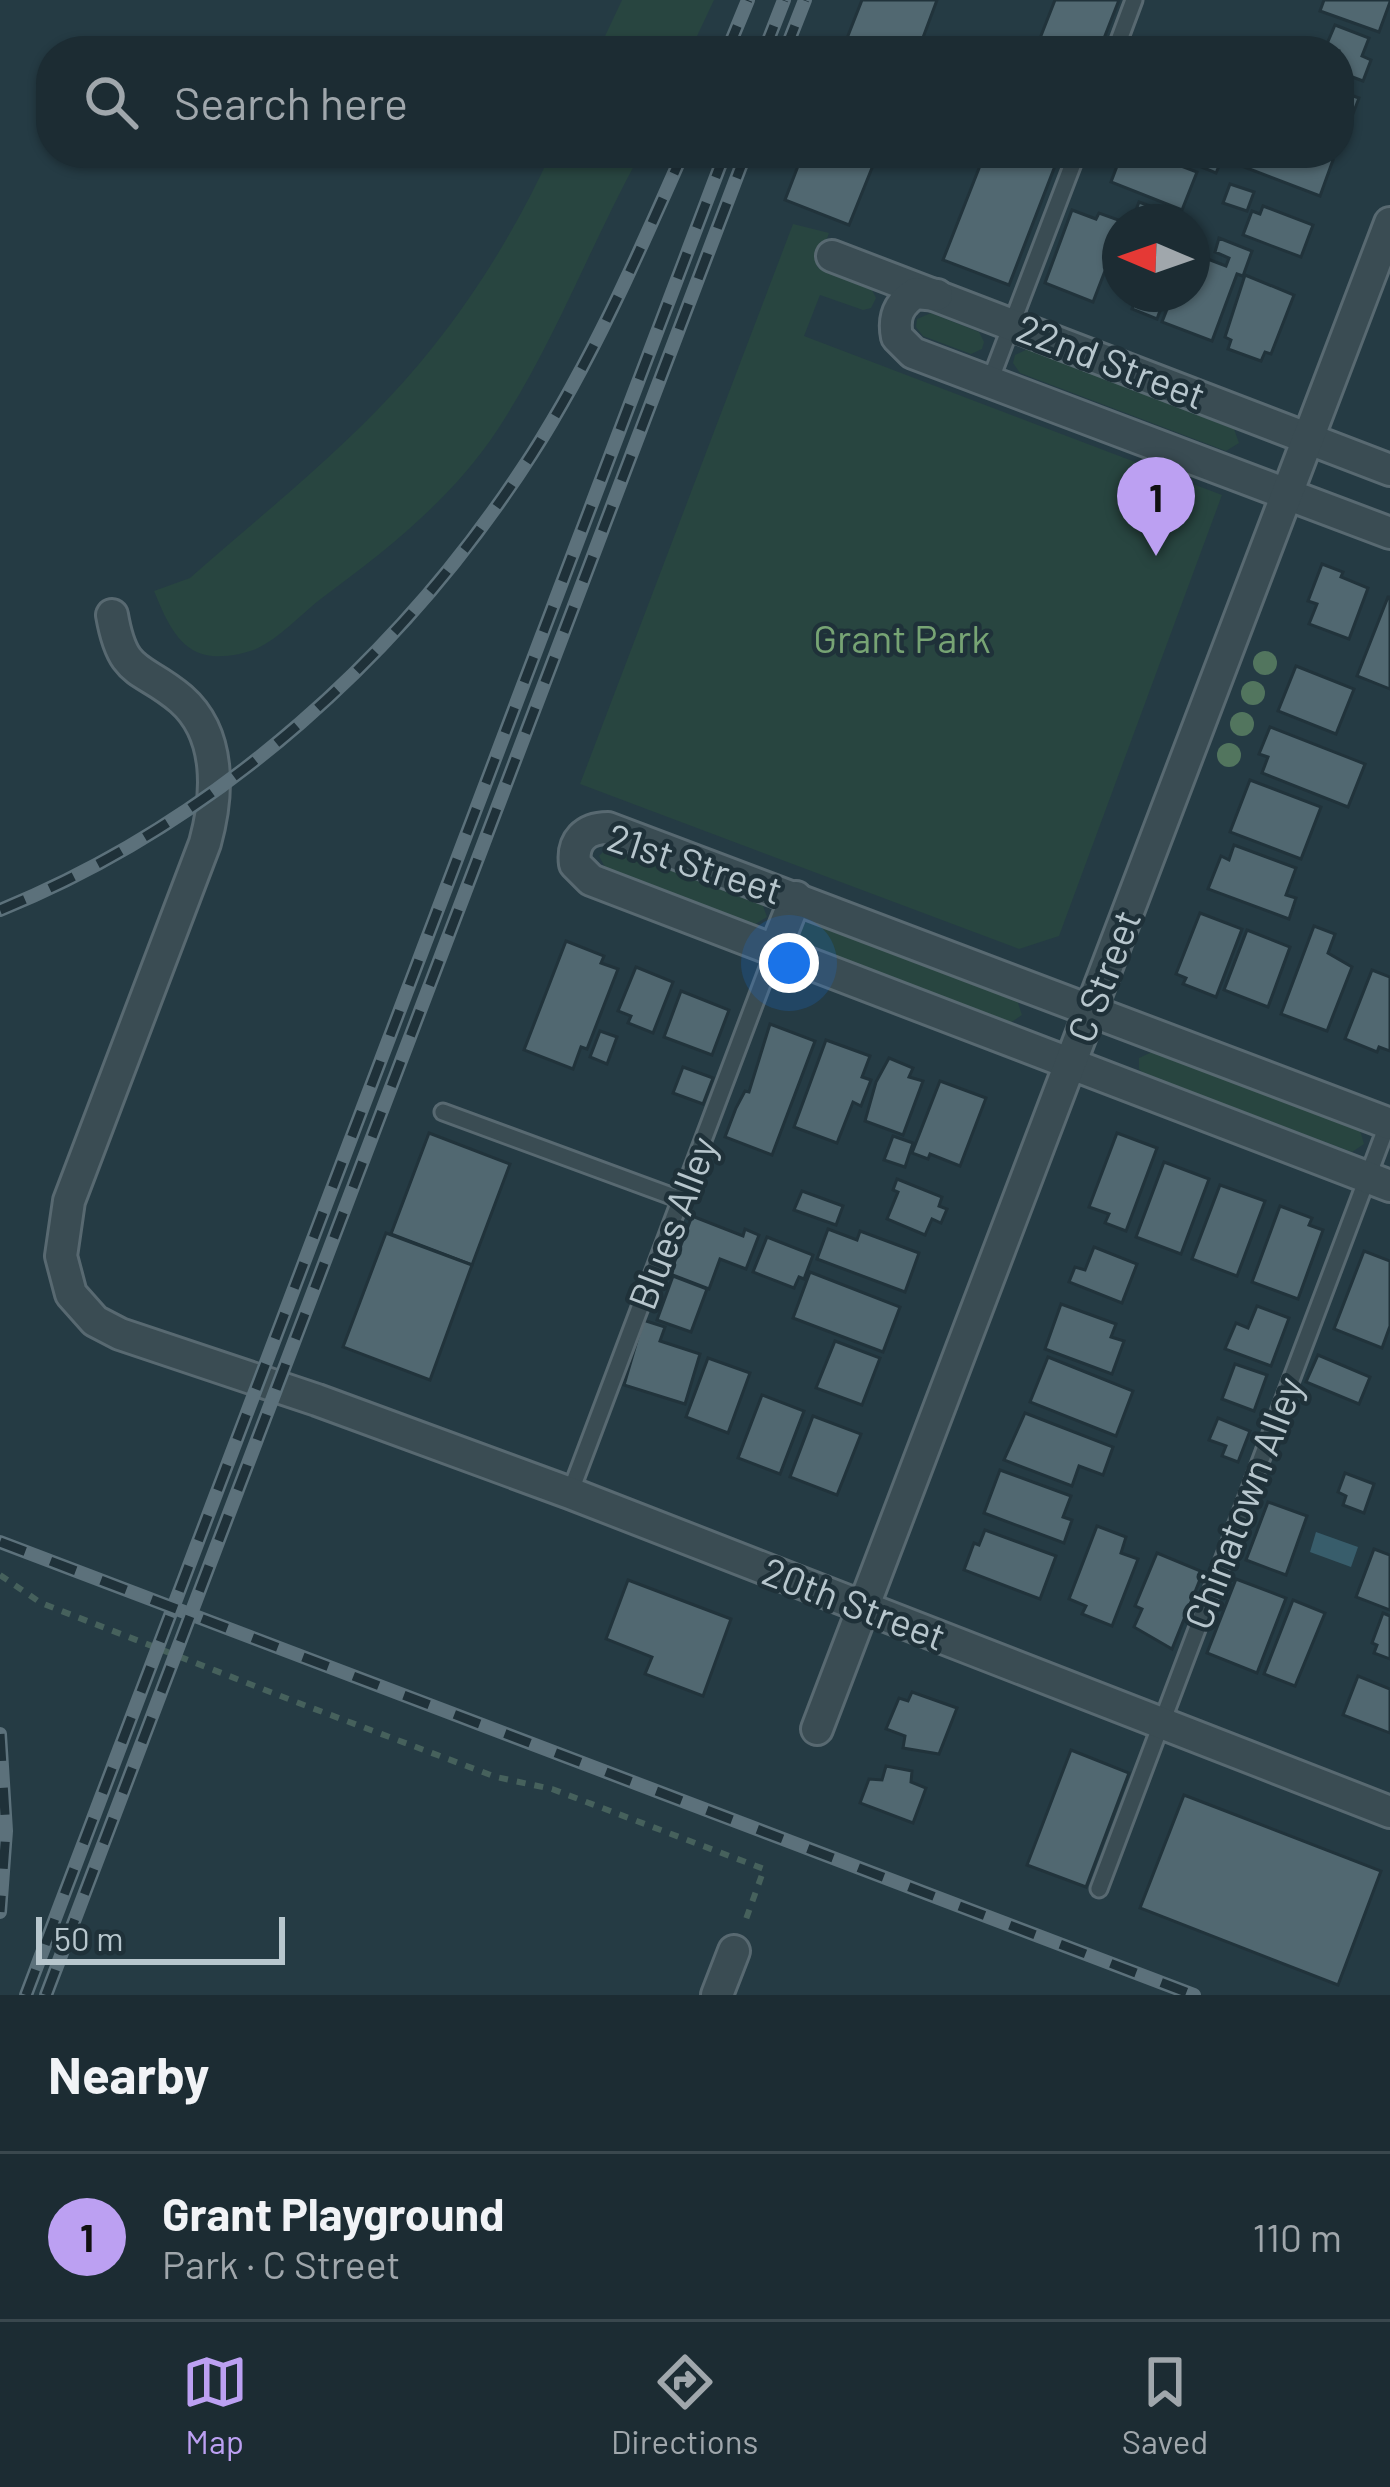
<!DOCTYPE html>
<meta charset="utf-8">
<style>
:root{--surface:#1c2c33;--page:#25343b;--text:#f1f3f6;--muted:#a0a7ac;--line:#3a484e;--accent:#bca0f2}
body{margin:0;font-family:Barlow,sans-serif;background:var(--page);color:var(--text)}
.compass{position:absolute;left:1102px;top:204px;width:108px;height:108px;border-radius:50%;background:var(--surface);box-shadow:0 3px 9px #0004;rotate:272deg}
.scale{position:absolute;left:36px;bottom:30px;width:249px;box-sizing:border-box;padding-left:12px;border:6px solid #b7c6cd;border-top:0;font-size:33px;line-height:42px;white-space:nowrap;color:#b7c6cd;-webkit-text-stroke:9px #1f3139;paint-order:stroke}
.you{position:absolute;left:789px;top:963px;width:42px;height:42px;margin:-30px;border:9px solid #fff;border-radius:50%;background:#1a73e8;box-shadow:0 0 0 18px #1a73e833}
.badge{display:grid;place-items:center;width:78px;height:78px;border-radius:50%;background:var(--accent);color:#111;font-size:39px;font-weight:700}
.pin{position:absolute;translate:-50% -99px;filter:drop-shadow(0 3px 6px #0008)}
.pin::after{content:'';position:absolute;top:63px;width:42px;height:36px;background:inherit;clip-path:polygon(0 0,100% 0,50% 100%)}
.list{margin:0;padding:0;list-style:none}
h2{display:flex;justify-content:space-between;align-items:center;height:156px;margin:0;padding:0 48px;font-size:51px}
h2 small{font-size:39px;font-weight:400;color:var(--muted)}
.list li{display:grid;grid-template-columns:78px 1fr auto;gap:36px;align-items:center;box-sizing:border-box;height:168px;padding:0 48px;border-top:3px solid var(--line)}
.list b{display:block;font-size:45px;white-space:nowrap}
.list p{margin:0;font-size:39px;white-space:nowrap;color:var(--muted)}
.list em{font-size:39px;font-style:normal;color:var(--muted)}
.icon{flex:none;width:66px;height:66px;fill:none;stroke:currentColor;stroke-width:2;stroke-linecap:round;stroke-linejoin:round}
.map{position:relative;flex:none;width:1390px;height:1995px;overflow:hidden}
.search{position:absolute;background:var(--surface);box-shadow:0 3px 9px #0004;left:36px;right:36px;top:36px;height:132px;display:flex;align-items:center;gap:30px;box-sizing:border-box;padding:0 42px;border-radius:48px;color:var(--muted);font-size:45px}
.sheet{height:324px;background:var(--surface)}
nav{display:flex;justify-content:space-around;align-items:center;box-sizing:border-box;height:168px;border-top:3px solid var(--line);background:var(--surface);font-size:33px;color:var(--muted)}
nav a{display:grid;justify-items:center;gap:6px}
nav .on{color:var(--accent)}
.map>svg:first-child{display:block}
.green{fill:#284540}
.water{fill:#385d6b}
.building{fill:#516871;stroke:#21333b;stroke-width:3}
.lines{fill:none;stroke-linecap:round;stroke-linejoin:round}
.service-casing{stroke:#586971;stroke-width:21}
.minor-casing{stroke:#586971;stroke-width:36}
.path{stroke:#46615c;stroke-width:6;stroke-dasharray:9 9;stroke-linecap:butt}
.service{stroke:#3a4c53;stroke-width:15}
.minor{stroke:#3a4c53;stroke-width:30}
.rail-casing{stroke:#5c717b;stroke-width:14}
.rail{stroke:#1f3139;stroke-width:9;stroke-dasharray:27;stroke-linecap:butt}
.tree{fill:#52755e}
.labels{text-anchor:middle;stroke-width:9;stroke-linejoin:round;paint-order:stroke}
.street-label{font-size:39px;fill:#b7c6cd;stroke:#1f3139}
.park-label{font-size:39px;fill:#77a474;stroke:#1f3139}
</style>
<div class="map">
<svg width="1390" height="1995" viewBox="0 0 1390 1995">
<rect width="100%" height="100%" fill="#253b44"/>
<g class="green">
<path d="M 622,0 L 714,0 L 690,51 L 598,51 Z"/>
<path d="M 551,153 L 641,153 C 591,243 555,342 498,429 C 452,499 388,549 322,598 C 301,614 280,638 256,649 C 241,655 218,659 202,654 C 176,646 164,615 154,591 L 190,578 C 267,510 353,443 419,364 C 472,301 517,228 551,153 Z"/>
<path d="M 793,224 L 829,233 L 817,267 L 871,288 L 876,298 L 871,308 L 863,310 L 820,295 L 804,336 L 1222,495 L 1059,936 L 1019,949 L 580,784 Z"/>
<path d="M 931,313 L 979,332 L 984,342 L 982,349 L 971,354 L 923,336 L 916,327 L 917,319 Z"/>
<path d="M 1028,349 L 1234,429 L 1239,443 L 1226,451 L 1020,373 L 1013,363 L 1015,355 Z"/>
<path d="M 609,846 L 762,903 L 767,917 L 754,925 L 606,869 L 599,856 Z"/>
<path d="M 811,921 L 1017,1000 L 1022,1015 L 1010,1023 L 803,944 L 796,935 L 800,924 Z"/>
<path d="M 1152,1052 L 1360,1130 L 1364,1144 L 1352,1152 L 1144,1074 L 1139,1069 L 1139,1058 Z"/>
</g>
<path class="water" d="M 1316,1532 L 1358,1547 L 1351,1567 L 1310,1552 Z"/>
<g class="building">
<path d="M 862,0 L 937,0 L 918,51 L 842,51 Z"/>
<path d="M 1055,0 L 1119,0 L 1099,51 L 1035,51 Z"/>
<path d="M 1324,0 L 1390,0 L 1390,2 L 1379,32 L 1320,11 Z"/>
<path d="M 1335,25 L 1369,38 L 1362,56 L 1371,60 L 1363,81 L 1339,72 L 1339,51 L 1324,51 Z"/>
<path d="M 1339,91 L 1359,98 L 1344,137 L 1339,135 Z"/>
<path d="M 803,153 L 878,153 L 849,225 L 785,200 Z"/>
<path d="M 985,153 L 1060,153 L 1009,285 L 943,260 Z"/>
<path d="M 1122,153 L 1147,153 L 1197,172 L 1182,210 L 1111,182 Z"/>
<path d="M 1190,153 L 1220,153 L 1224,154 L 1216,173 L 1187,161 Z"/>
<path d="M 1228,153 L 1316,153 L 1333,160 L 1320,196 L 1226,160 Z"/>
<path d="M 1230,184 L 1254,192 L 1247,211 L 1223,203 Z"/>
<path d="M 1139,202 L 1155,208 L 1150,222 L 1132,221 Z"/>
<path d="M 1263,206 L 1313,225 L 1301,257 L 1243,235 L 1252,211 L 1260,214 Z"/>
<path d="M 1072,210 L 1096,219 L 1099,213 L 1124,222 L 1120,222 L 1120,232 L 1093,302 L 1045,283 Z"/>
<path d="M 1219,238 L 1252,251 L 1243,276 L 1237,274 L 1212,341 L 1162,322 L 1173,294 L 1192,294 L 1192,253 L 1226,266 L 1229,258 L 1215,252 Z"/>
<path d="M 1245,275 L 1294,295 L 1271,354 L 1265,352 L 1261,361 L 1228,349 L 1231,340 L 1225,337 Z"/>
<path d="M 1124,294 L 1166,294 L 1157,319 L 1132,309 L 1135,301 Z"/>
<path d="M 1322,564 L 1343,572 L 1341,577 L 1368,588 L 1349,639 L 1309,624 L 1317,604 L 1308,601 Z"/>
<path d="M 1388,597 L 1390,597 L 1390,689 L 1357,676 Z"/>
<path d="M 1296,666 L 1354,689 L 1336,734 L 1278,711 Z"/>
<path d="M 1270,727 L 1365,764 L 1348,807 L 1262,773 L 1268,757 L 1259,754 Z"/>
<path d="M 1250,780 L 1321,807 L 1301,859 L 1230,832 Z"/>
<path d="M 1234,845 L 1296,868 L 1286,895 L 1296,898 L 1289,919 L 1208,889 L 1221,856 L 1229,860 Z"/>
<path d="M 1200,913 L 1242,929 L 1216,997 L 1183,984 L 1186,978 L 1176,974 Z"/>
<path d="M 1314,926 L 1335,934 L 1328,953 L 1352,967 L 1327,1031 L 1281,1014 Z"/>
<path d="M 1247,930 L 1290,947 L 1268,1007 L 1224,990 Z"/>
<path d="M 566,941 L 604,956 L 601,963 L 618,969 L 587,1049 L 581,1047 L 573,1069 L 524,1050 Z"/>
<path d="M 636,967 L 673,982 L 653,1033 L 628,1023 L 631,1016 L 618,1011 Z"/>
<path d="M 1372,970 L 1390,977 L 1390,1051 L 1379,1047 L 1377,1052 L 1345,1039 Z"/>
<path d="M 681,991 L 729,1010 L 712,1055 L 664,1037 Z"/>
<path d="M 770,1024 L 815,1041 L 772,1155 L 725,1137 L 736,1108 L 745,1091 L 749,1092 Z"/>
<path d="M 600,1031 L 617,1037 L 607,1064 L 590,1057 Z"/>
<path d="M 826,1040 L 870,1056 L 862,1077 L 871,1080 L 861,1106 L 853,1102 L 837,1143 L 794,1127 Z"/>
<path d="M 889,1058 L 913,1068 L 909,1077 L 923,1081 L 903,1135 L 865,1121 L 876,1082 Z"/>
<path d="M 683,1067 L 713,1078 L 703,1104 L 673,1093 Z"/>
<path d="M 940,1081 L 986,1098 L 960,1166 L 930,1154 L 928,1159 L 912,1153 Z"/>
<path d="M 429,1133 L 510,1164 L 472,1265 L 391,1234 Z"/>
<path d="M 1117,1133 L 1157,1148 L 1126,1231 L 1105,1223 L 1109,1214 L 1089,1207 Z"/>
<path d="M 893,1136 L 913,1143 L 905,1167 L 884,1160 Z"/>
<path d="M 1164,1162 L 1209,1179 L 1181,1254 L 1136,1237 Z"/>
<path d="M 897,1179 L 942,1197 L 939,1206 L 947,1209 L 941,1223 L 932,1219 L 925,1235 L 887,1219 L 898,1192 L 893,1190 Z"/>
<path d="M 1220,1185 L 1265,1201 L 1237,1276 L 1192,1259 Z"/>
<path d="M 802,1191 L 843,1206 L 836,1225 L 794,1210 Z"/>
<path d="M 1280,1206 L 1312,1218 L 1309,1225 L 1323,1230 L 1298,1299 L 1252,1282 Z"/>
<path d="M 692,1216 L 743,1236 L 745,1229 L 759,1235 L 746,1269 L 720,1259 L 709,1289 L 670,1274 Z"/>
<path d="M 828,1229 L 857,1240 L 860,1231 L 919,1253 L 905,1292 L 817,1259 Z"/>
<path d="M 386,1233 L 472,1265 L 430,1380 L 343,1347 Z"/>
<path d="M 767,1237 L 813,1255 L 804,1279 L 799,1277 L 794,1288 L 753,1272 Z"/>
<path d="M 1094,1247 L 1137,1264 L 1122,1303 L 1069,1282 L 1075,1267 L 1085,1270 Z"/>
<path d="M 1364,1251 L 1390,1261 L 1390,1326 L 1382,1348 L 1334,1329 Z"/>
<path d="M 810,1272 L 900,1307 L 883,1352 L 793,1318 Z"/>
<path d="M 673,1276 L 707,1289 L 691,1332 L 657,1320 Z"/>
<path d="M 1061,1304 L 1116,1324 L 1111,1337 L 1124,1341 L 1112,1374 L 1045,1349 Z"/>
<path d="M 1257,1306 L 1289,1318 L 1271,1366 L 1225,1349 L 1236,1323 L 1248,1328 Z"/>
<path d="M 643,1320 L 665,1327 L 660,1341 L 700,1354 L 685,1404 L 624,1385 Z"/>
<path d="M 835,1341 L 880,1358 L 862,1405 L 816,1388 Z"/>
<path d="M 1318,1355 L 1370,1377 L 1359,1404 L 1306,1382 Z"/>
<path d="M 1048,1357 L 1133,1391 L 1116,1436 L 1030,1402 Z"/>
<path d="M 708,1358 L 750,1373 L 728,1433 L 686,1417 Z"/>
<path d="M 1235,1364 L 1267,1375 L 1254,1411 L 1222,1399 Z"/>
<path d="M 762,1395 L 804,1411 L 780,1474 L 738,1458 Z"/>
<path d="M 1025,1413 L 1113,1447 L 1103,1475 L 1079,1466 L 1072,1486 L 1004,1460 Z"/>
<path d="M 813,1416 L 861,1434 L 837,1495 L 790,1477 Z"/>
<path d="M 1218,1418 L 1250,1431 L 1238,1462 L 1222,1456 L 1226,1446 L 1209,1440 Z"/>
<path d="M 1000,1470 L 1071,1496 L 1063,1517 L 1072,1520 L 1064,1543 L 984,1513 Z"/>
<path d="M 1345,1473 L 1374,1484 L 1364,1513 L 1343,1505 L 1346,1496 L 1338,1492 Z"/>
<path d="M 1268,1502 L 1307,1516 L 1286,1575 L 1246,1560 Z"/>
<path d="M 1097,1526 L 1126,1537 L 1121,1553 L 1138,1559 L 1112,1626 L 1082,1614 L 1086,1606 L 1069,1599 Z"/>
<path d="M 985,1530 L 1056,1556 L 1040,1599 L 964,1570 L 974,1543 L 979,1545 Z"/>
<path d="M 1374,1549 L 1390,1555 L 1390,1610 L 1356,1597 Z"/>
<path d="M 1157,1553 L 1203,1572 L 1172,1649 L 1134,1627 L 1142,1609 L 1135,1606 Z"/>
<path d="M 1236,1579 L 1286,1598 L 1257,1673 L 1207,1653 Z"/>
<path d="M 628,1580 L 731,1619 L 703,1696 L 645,1674 L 652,1657 L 606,1639 Z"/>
<path d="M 1293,1600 L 1325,1613 L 1295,1686 L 1264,1674 Z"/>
<path d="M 1383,1613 L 1390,1616 L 1390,1659 L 1374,1653 L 1377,1645 L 1372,1643 Z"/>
<path d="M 1358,1676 L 1390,1689 L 1390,1733 L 1343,1715 Z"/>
<path d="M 912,1692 L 957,1708 L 939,1754 L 903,1748 L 905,1736 L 886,1729 L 899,1698 L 908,1701 Z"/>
<path d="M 1071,1750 L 1129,1773 L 1086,1887 L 1027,1865 Z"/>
<path d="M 886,1766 L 912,1771 L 911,1782 L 926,1788 L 913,1823 L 860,1803 L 869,1779 L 882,1780 Z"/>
<path d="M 1184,1795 L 1381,1871 L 1338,1985 L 1140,1908 Z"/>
</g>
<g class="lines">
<defs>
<g id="service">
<path d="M 1115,51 L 1134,0"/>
<path d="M 990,381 L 1077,153"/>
<path d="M 443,1112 L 682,1200"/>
<path d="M 570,1493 L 774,952"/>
<path d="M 1099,1889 L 1388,1123"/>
</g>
<g id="minor">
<path d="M 832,256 L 1390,470"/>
<path d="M 937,295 L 916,293 C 898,304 893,317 897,337 L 913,353 L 1390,533"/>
<path d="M 112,615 C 123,678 141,665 181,699 C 222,735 218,796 205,843 L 69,1201 L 61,1256 L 71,1294 L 95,1321 L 120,1334 L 317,1400 L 570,1493 L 1390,1812"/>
<path d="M 774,952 L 796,897"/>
<path d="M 1390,1124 L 608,828 C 585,828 572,841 575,864 L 591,880 L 1390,1186"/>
<path d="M 817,1729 L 1390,223"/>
<path d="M 717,1995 L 734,1951"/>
</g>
</defs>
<use href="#service" class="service-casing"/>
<use href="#minor" class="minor-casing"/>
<path class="path" d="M 0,1575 L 41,1603 L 304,1705 L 496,1777 L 552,1789 L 764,1869 L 745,1922"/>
<use href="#service" class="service"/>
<use href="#minor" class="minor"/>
<defs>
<g id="rail">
<path d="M 727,51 L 748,0"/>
<path d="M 764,51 L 784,0"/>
<path d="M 785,51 L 805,0"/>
<path d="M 0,910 C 219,821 405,652 532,454 C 592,360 638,255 683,153"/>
<path d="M 0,1542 L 1194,1995"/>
<path d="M 0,1734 L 6,1831 L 0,1912"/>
<path d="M 26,1995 L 725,153"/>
<path d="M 46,1995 L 746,153"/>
</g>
</defs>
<use href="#rail" class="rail-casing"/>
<use href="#rail" class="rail"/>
</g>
<g class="tree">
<circle cx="1265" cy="663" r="12"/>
<circle cx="1253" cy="693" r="12"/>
<circle cx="1242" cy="724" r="12"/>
<circle cx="1229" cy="755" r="12"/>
</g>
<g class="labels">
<g class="street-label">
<text transform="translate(1111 362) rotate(21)" y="14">22nd Street</text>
<text transform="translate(695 864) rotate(18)" y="14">21st Street</text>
<text transform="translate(1104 976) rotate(-69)" y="14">C Street</text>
<text transform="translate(673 1223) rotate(-69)" y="14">Blues Alley</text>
<text transform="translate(1244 1503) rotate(-69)" y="14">Chinatown Alley</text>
<text transform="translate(854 1604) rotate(21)" y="14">20th Street</text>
</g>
<g class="park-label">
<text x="902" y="653">Grant Park</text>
</g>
</g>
</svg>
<svg class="compass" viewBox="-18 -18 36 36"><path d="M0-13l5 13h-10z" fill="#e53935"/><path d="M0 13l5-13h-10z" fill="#a0a7ac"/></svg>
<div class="scale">50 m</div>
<div class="you"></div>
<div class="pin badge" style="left:1156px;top:556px">1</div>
<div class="search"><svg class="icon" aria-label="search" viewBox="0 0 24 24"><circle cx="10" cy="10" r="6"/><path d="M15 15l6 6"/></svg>Search here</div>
</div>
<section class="sheet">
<h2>Nearby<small></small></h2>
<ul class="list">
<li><span class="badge">1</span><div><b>Grant Playground</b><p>Park · C Street</p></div><em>110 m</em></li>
</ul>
</section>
<nav>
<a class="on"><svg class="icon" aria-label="map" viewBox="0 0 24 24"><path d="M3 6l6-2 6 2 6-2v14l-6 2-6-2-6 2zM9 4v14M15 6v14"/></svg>Map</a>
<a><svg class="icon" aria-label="directions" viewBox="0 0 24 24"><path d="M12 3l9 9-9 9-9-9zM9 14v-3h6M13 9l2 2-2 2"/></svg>Directions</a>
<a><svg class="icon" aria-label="saved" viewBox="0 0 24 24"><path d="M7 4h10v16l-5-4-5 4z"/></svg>Saved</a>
</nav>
